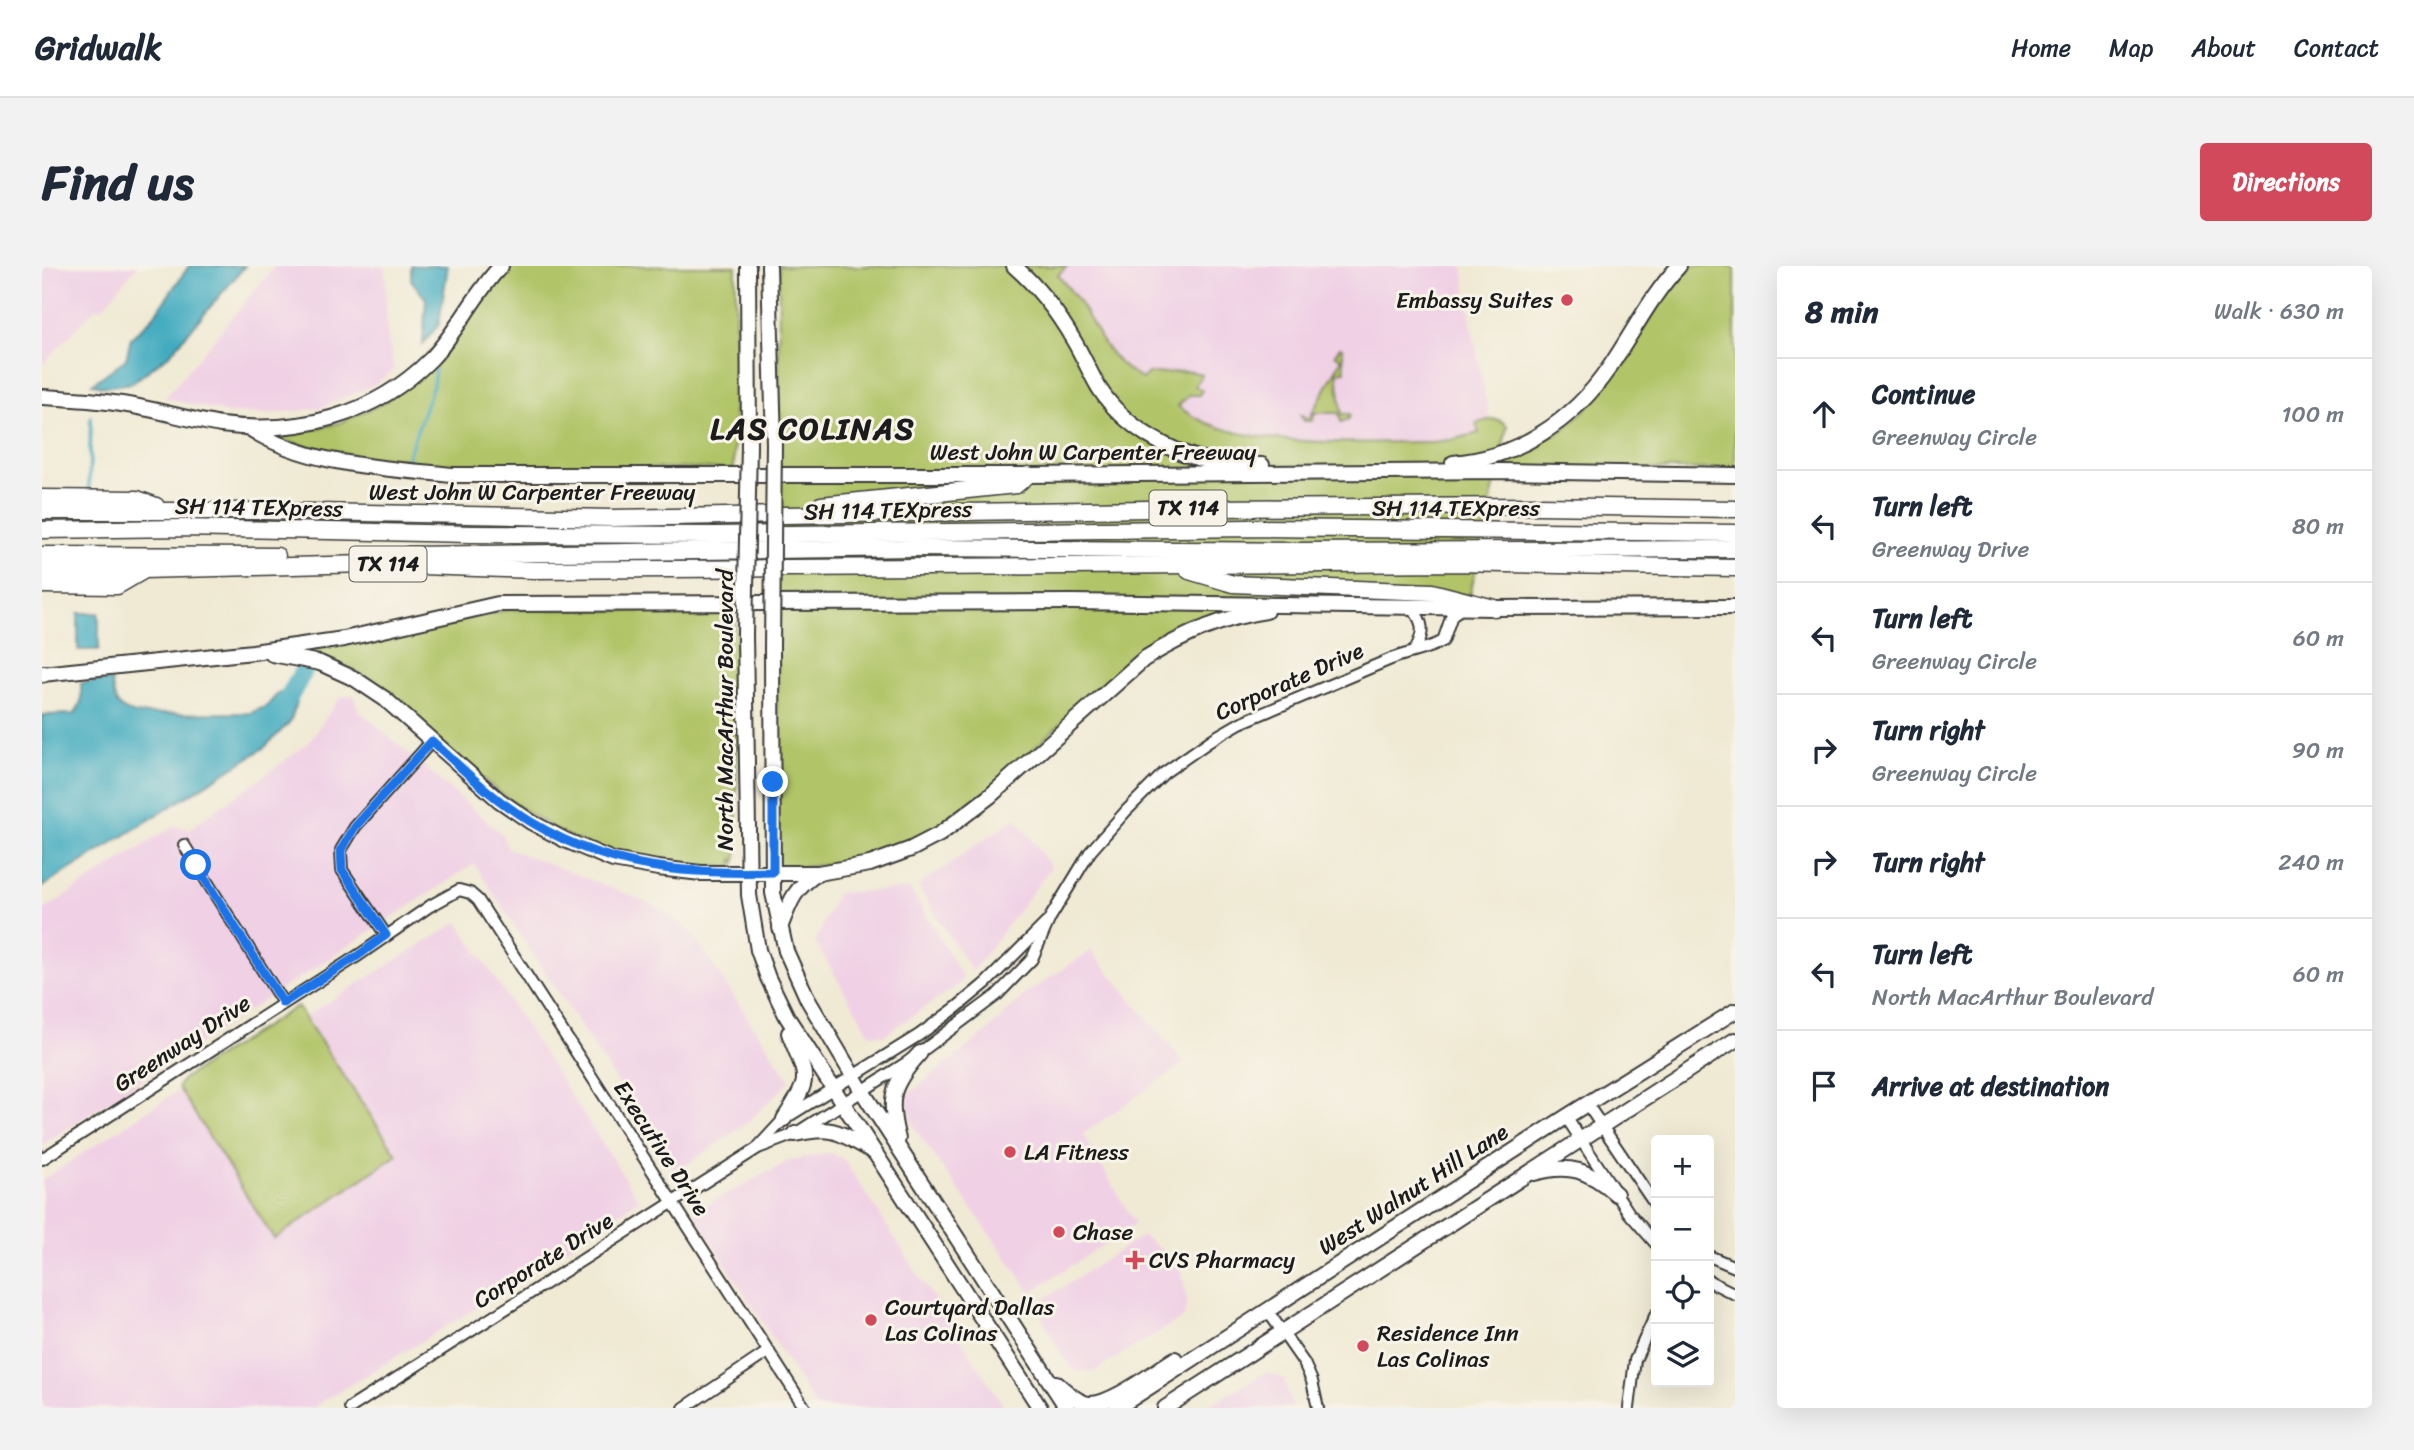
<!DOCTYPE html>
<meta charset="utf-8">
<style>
:root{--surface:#fff;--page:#f2f2f3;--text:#1f2937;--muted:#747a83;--line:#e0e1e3;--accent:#d1495b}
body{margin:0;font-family:Sriracha,sans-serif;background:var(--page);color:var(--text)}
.controls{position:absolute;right:21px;bottom:21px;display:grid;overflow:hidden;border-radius:7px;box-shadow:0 7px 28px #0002}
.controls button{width:63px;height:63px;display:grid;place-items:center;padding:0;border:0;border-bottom:2px solid var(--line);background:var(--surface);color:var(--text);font:35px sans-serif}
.stop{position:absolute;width:21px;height:21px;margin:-16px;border:5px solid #1a73e8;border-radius:50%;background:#fff}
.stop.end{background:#1a73e8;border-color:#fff;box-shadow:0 2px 7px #0008}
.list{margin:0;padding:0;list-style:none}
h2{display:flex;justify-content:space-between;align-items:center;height:91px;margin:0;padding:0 28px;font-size:30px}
h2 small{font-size:23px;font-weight:400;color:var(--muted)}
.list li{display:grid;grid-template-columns:46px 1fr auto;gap:21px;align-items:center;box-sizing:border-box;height:112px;padding:0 28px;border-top:2px solid var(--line)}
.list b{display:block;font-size:26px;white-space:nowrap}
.list p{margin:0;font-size:23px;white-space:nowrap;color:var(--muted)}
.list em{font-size:23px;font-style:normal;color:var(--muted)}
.icon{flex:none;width:38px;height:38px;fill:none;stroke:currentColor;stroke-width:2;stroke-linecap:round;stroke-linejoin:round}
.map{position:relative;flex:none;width:1693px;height:1142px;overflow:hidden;border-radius:7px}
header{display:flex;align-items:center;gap:42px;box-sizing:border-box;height:98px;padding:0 35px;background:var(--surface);border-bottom:2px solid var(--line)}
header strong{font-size:33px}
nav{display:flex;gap:38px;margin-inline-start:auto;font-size:24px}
.intro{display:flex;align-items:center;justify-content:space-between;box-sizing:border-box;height:168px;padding:0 42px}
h1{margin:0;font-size:49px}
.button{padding:18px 32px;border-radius:7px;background:var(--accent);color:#fff;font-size:24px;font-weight:700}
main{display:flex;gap:42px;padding:0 42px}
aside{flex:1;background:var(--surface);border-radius:7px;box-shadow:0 7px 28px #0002}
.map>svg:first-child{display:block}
.built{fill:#f0d0e5}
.green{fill:#b1c467;stroke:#667042;stroke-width:2}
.water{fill:#3faabf;stroke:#2e636e;stroke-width:2}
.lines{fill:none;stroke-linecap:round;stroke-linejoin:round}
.stream{stroke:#3faabf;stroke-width:3.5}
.river{stroke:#3faabf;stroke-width:19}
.minor-casing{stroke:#3c3b38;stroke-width:14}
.major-casing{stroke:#3c3b38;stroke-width:18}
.highway-casing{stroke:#3c3b38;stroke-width:19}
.minor{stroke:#fff;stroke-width:10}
.major{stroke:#fff;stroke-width:14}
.highway{stroke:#fff;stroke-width:16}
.major-bridge-casing{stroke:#3c3b38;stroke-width:18;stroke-linecap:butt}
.major-bridge{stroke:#fff;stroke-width:14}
.route{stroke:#1a73e8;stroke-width:9}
.poi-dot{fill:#d1495b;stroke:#f7f3e8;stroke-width:2.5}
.labels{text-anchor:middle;stroke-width:6;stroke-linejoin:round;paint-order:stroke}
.shield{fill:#f7f3e8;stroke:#5e5c59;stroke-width:2}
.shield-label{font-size:21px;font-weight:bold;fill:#1c1c1c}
.poi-label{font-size:23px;fill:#1c1c1c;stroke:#f7f3e8;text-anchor:start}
.street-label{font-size:23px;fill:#1c1c1c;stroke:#f7f3e8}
.district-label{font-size:30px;font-weight:bold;letter-spacing:2px;fill:#1c1c1c;stroke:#f7f3e8}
</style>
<header>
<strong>Gridwalk</strong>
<nav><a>Home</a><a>Map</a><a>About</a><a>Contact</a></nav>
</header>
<div class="intro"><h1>Find us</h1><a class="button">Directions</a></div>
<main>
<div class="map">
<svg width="1693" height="1142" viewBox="0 0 1693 1142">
<rect width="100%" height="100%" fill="#f7f3e8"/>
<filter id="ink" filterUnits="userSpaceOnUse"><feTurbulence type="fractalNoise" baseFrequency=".0143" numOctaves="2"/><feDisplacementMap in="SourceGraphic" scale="14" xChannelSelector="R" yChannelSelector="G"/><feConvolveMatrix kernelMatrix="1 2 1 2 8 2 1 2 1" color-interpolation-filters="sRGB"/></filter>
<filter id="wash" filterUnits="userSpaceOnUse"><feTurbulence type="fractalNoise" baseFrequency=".00686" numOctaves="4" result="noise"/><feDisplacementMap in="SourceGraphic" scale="28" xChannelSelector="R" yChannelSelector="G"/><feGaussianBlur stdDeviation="1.57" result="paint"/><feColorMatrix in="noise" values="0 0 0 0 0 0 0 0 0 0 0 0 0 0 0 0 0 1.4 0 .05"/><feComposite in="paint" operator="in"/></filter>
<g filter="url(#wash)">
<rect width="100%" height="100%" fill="#f0ead4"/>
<g class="built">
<path d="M 0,0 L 95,0 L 61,41 L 52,43 L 0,99 Z"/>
<path d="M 233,0 L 343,0 L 345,67 L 352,104 L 334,118 L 277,142 L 227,148 L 186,147 L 123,132 Z"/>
<path d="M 1006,0 L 1421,0 L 1429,56 L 1449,163 L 1409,174 L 1390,176 L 1242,175 L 1168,158 L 1146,148 L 1077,97 L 1065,83 L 1037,36 Z"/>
<path d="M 312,429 L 316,444 L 460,568 L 465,582 L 593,631 L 617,642 L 647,663 L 748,815 L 706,856 L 634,906 L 432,598 L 0,879 L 0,645 L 132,560 L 147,563 L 235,501 L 267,476 L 298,431 Z"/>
<path d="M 974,552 L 1009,601 L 930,706 L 876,620 Z"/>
<path d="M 868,623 L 921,711 L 916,719 L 842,769 L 828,768 L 773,676 L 795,627 Z"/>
<path d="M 416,656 L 597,934 L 447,1034 L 270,1142 L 0,1142 L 0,914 L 142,821 L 352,888 L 264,750 Z"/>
<path d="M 1049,685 L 1142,797 L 1041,868 L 1093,958 L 989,1026 L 871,860 L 864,830 L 943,768 L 983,728 Z"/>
<path d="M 790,887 L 802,894 L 963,1142 L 775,1142 L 651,946 L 749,894 Z"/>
<path d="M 1100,970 L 1126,988 L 1139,1001 L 1145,1035 L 1142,1051 L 1052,1105 L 1034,1105 L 1021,1090 L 1003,1058 L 995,1038 Z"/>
<path d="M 1224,1106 L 1242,1113 L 1250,1142 L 1163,1142 Z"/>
</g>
<g class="green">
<path d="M 465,0 L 694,0 L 692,203 L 382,200 C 330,194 279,185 229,171 L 229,168 L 258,166 L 297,157 L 345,135 Z"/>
<path d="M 737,0 L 1025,0 L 1016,9 C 1023,18 1031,27 1037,36 C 1056,64 1067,98 1100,113 L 1106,107 C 1123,110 1144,101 1160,109 L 1153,120 L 1160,124 L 1157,129 L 1147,129 L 1136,140 C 1191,186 1320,175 1390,176 L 1409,174 L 1437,167 L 1434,158 C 1446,154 1455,149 1465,160 L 1458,195 L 1522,163 L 1547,140 L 1563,120 L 1624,24 L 1650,0 L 1693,0 L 1693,203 L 1456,203 L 1428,329 L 1300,331 L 1175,354 L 1098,389 L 1053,426 L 916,553 L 827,596 L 734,603 Z"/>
<path d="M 1298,81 L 1300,82 L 1303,105 L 1295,106 L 1300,148 L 1308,148 L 1307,153 L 1299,156 L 1297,147 L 1272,147 L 1271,155 L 1262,155 L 1259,149 L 1267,153 L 1300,93 L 1293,88 Z"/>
<path d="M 471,343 L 691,346 L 691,353 L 694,353 L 695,591 L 693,597 L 691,592 L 690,600 L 685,601 C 645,600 602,598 563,585 C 474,556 400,476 330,416 L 309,403 L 263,385 Z"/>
<path d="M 255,740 L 355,889 L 232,973 L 136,821 L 141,813 Z"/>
</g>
<g class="water">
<path d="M 147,0 L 203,0 L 128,88 L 90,117 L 63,121 L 50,118 L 84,93 L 89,72 L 111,51 Z"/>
<path d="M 369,0 L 406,0 L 397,58 L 381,78 L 384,33 L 369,14 Z"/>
<rect x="36" y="347" width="21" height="37"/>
<path d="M 69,414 C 73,434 72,443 94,448 L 208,447 L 225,440 L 237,426 L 255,437 L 248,456 L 222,482 L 0,621 L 0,449 L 33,448 L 39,436 L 39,417 Z"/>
</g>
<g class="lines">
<g class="stream">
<path d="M 365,193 L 391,119 L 393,103"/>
<path d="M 47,222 L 49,151"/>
</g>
<path class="river" d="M 232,450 L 238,447 L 261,406"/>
</g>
</g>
<g filter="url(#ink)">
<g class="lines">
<defs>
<g id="minor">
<path d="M 1369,341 C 1382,356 1383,366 1373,384"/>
<path d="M 142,579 L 241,737"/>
<path d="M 344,669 L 300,604 L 299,584 L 313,561 L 390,475"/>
<path d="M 1545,838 L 1614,940"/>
<path d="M 1524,851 L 1587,947 L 1614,978"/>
<path d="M 717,880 L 742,853 L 877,769 L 915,741 L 944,717 L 1004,657"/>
<path d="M 0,893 L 317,689 L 388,640 L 417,624 L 428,627 L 436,634 L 763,1142"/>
<path d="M 1667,990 L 1693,1001"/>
<path d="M 1667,1015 L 1693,1028"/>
<path d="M 1225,1044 L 1262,1097 L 1270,1115 L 1276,1142"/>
<path d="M 308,1142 L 716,882 L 753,868 L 864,797 L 955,729 L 990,693 L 1008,652 L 1048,586 L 1084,545 L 1122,507 L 1172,472 L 1198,457 L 1349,393 C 1367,386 1385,384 1401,375 L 1410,349 L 1420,342"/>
<path d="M 642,1142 L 727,1085"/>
<path d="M 1587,1142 L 1593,1094 L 1614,1048"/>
</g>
<g id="major">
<path d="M 706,0 L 707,180"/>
<path d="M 727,0 L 732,177"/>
<path d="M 972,0 C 996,21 1016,47 1032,75 C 1041,90 1048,107 1057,122 C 1081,160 1129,188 1172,196 C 1188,199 1205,198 1220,199"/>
<path d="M 0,131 C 35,133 71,135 106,143 C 130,148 154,155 179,159 C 257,169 332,150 389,93 C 416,65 432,28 459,0"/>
<path d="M 207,162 C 265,200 343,202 410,209 L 986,209 L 1459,205 L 1693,209"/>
<path d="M 1411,197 C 1475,192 1531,155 1567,102 C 1591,67 1608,31 1637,0"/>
<path d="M 703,368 L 707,629 L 716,684 L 726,712 L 745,751 L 998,1142"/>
<path d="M 730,381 L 731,627 L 744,685 L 766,734 L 820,825 L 1025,1142"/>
<path d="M 230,388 L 278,397 L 313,413 L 343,433 L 457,534 L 489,556 L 523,574 L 571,594 L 616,602 L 659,607 L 776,607 L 828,598 L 869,583 L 898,568 L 948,530 L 1102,393 C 1139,370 1181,351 1224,345"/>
<path d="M 0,408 L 211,386 L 302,373 L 456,338 L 1030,336 L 1452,342 L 1693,341"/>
<path d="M 738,662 C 748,636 752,622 776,607"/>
<path d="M 742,853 C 771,809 765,814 747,767"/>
<path d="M 753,868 C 792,859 797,866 830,885"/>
<path d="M 856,873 C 845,832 850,818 878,787"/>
<path d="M 1492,907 C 1527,897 1547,904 1574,928"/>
<path d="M 1014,1117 C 1023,1124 1034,1136 1046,1138 C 1068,1140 1113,1105 1133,1093"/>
<path d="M 1075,1142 L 1524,851 L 1693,745"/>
<path d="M 1123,1142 L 1693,774"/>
</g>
<g id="highway">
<path d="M 0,232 L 95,233 L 114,240"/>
<path d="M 779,239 L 974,219 L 986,209"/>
<path d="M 0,245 L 223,245 L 569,252 L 1168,242 L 1496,240 L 1693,243"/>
<path d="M 0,264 L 141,262 L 429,268 L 676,269 L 1208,262 L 1693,267"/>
<path d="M 0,289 L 235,290"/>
<path d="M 366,289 L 872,282 L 1257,285 L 1693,283"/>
<path d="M 0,304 L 101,304 L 324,298 L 491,304 L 1410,297 L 1693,302"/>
<path d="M 1147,305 L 1191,318 L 1390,326 L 1452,342"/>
<path d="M 0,319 L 75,320 L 99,306"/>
<path d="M 0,408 L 1,408"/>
</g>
</defs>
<use href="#minor" class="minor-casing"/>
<use href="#major" class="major-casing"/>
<use href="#highway" class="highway-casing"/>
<use href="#minor" class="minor"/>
<use href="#major" class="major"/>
<use href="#highway" class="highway"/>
<defs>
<g id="major-bridge">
<path d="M 703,368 L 707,180"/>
<path d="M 730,381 L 732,177"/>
</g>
</defs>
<use href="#major-bridge" class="major-bridge-casing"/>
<use href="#major-bridge" class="major-bridge"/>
</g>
</g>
<g class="lines" filter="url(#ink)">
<path class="route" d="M 154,599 L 241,737 L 317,689 L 344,669 L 300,604 L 299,584 L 313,561 L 390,475 C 412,495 434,517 458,535 C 545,600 626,609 731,606 L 731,516"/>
</g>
<g class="poi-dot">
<circle cx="1525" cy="34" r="7"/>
<circle cx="968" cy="886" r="7"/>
<circle cx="1017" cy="966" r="7"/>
<path d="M1089.5 983.5h7v7h7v7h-7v7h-7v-7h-7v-7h7z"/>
<circle cx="829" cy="1054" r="7"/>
<circle cx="1321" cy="1080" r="7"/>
</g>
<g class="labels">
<g class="shield">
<rect x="1107.5" y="224.5" width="77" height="35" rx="5"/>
<rect x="307.5" y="280.5" width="77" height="35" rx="5"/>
</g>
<g class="shield-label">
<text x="1146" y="249">TX 114</text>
<text x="346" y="305">TX 114</text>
</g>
<g class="poi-label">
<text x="1511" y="42" text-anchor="end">Embassy Suites</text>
<text x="982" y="894">LA Fitness</text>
<text x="1031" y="974">Chase</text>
<text x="1107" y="1002">CVS Pharmacy</text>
<text x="843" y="1049">Courtyard Dallas<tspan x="843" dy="26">Las Colinas</tspan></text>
<text x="1335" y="1075">Residence Inn<tspan x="1335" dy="26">Las Colinas</tspan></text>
</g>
<g class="street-label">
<text x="1051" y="194">West John W Carpenter Freeway</text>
<text x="490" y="234">West John W Carpenter Freeway</text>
<text transform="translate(217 241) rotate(1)" y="8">SH 114 TEXpress</text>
<text x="1414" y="250">SH 114 TEXpress</text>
<text transform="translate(846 244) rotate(-1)" y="8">SH 114 TEXpress</text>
<text transform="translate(1247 415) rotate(-24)" y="8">Corporate Drive</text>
<text transform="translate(683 444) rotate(-90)" y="8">North MacArthur Boulevard</text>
<text transform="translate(140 777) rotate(-33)" y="8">Greenway Drive</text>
<text transform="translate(620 882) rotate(57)" y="8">Executive Drive</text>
<text transform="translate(1371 923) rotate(-33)" y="8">West Walnut Hill Lane</text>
<text transform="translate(501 994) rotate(-32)" y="8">Corporate Drive</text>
</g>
<g class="district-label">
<text x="771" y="173">LAS COLINAS</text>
</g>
</g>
</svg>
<div class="controls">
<button>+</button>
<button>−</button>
<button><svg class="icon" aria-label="locate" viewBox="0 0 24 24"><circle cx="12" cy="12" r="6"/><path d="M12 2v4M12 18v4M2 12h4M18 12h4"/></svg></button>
<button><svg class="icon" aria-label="layers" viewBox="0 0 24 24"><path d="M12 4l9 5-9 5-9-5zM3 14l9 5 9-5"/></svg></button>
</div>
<div class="stop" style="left:154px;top:599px"></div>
<div class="stop end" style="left:731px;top:516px"></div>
</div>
<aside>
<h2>8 min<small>Walk · 630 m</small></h2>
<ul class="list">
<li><svg class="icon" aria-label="ahead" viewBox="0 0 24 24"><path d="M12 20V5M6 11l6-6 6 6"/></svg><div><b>Continue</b><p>Greenway Circle</p></div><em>100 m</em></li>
<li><svg class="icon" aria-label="left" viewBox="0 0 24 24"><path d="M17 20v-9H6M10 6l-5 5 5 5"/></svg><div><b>Turn left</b><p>Greenway Drive</p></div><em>80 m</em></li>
<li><svg class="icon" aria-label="left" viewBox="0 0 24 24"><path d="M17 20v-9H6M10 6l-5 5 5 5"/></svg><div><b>Turn left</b><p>Greenway Circle</p></div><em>60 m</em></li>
<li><svg class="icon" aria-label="right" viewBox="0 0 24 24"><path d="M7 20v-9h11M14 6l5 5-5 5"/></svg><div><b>Turn right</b><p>Greenway Circle</p></div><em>90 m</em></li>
<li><svg class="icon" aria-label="right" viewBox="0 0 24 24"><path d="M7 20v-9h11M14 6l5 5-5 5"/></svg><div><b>Turn right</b></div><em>240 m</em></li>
<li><svg class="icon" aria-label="left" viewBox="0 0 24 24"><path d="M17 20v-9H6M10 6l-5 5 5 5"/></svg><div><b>Turn left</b><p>North MacArthur Boulevard</p></div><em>60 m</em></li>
<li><svg class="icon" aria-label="arrive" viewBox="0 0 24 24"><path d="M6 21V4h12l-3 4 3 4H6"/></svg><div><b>Arrive at destination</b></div></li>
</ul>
</aside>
</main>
